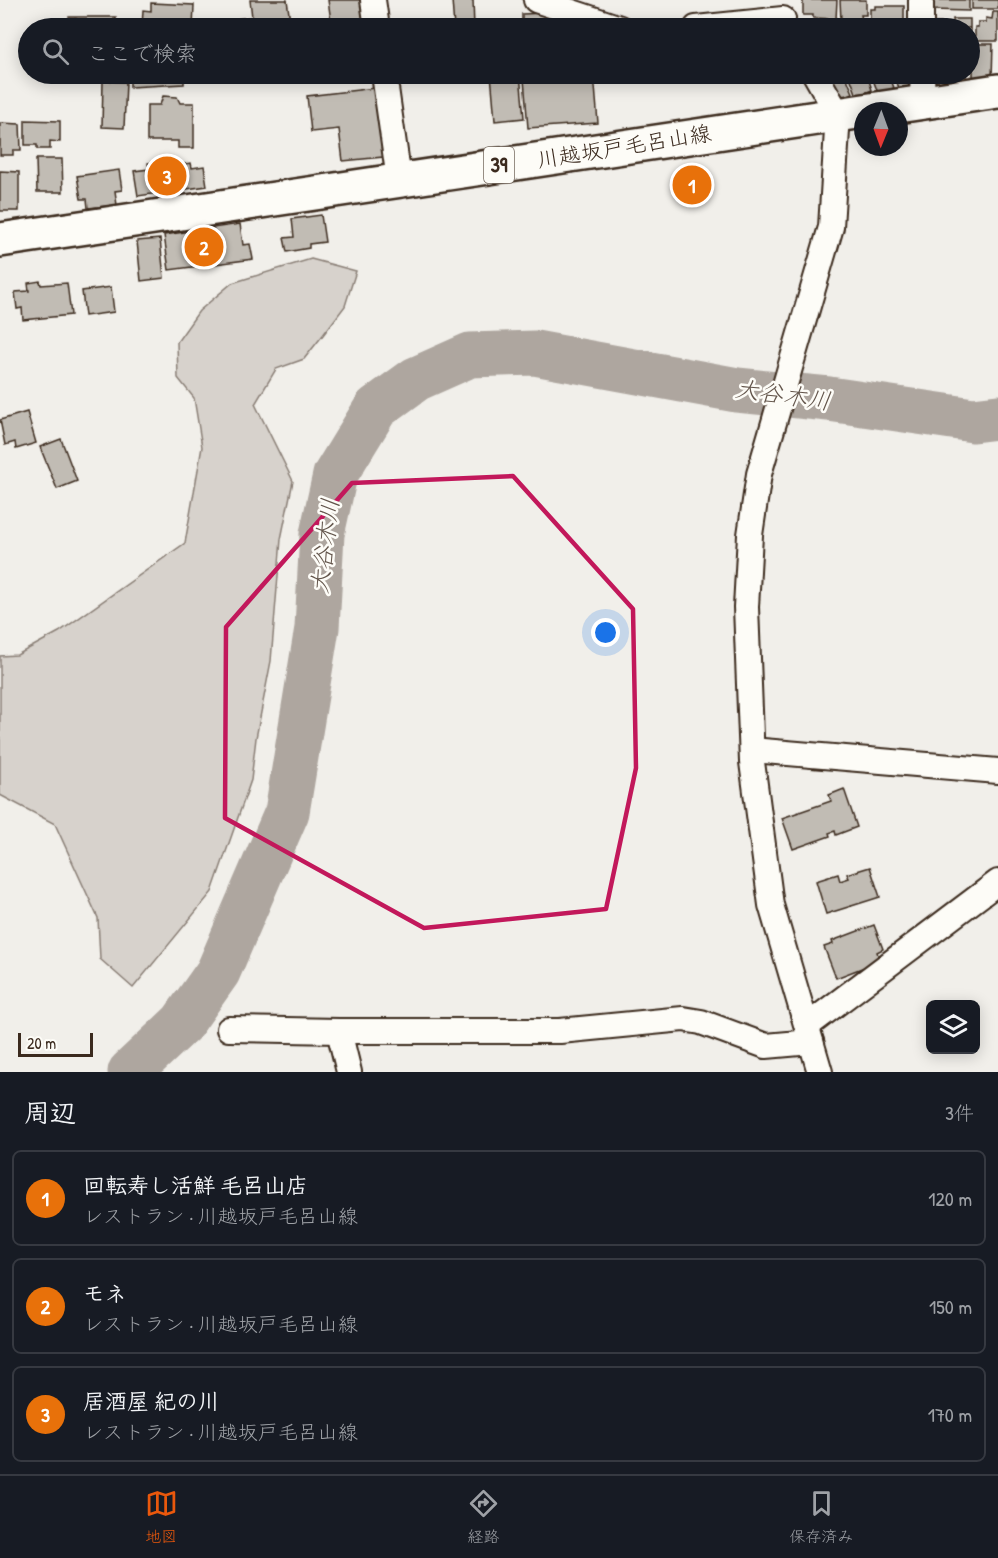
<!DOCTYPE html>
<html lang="ja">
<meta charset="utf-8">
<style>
:root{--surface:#171b24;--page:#20242c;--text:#f1f3f6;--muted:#9ea1a6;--line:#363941;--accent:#ea580c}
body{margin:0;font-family:"Patrick Hand","Klee One",sans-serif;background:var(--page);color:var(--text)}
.controls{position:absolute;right:18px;bottom:18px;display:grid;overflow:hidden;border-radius:9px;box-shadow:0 3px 15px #0003}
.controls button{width:54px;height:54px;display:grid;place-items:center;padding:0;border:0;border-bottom:2px solid var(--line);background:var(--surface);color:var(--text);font:30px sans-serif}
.compass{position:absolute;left:854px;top:102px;width:54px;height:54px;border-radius:50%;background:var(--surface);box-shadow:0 3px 15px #0003;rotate:181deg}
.scale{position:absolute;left:18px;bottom:15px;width:75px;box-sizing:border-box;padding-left:6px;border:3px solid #3b2a1e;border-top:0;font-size:16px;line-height:21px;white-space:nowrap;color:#3b2a1e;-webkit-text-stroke:4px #fdfcf7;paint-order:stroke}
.you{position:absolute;left:606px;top:633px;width:21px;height:21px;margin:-15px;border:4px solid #fff;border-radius:50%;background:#1a73e8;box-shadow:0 0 0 9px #1a73e833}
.badge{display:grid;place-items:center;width:39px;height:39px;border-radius:50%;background:var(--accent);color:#fff;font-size:20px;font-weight:700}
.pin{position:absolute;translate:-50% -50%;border:3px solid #fff;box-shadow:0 2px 6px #0006}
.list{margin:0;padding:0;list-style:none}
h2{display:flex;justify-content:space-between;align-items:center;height:78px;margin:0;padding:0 24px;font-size:26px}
h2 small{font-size:20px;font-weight:400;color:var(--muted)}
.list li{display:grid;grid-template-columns:39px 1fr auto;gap:18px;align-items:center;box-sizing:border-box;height:96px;margin:0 12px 12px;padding:0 12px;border:2px solid var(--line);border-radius:9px}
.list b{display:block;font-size:22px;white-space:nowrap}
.list p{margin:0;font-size:20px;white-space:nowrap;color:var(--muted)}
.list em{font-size:20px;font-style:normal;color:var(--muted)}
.icon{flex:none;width:33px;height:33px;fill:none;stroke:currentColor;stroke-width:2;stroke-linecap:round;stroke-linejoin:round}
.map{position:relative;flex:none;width:998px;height:1072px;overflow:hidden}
.search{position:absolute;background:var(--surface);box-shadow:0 3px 15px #0003;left:18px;right:18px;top:18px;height:66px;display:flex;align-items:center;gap:15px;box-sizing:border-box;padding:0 21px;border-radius:33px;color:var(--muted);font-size:22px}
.sheet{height:402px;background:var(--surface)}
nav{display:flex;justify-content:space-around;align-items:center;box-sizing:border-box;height:84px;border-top:2px solid var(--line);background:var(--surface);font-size:16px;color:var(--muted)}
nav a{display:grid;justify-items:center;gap:3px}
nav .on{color:var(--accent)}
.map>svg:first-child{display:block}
.green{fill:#d7d2cc;stroke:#897e75;stroke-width:1.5}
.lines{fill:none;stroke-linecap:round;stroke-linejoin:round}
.river{stroke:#aea69f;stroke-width:45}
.building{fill:#c1bcb4;stroke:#3b2a1e;stroke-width:1.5}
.minor-casing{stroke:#3b2a1e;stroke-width:28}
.primary-casing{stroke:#3b2a1e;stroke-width:38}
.minor{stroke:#fdfcf7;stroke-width:24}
.primary{stroke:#fdfcf7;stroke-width:33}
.marked{fill:none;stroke:#c2185b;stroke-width:4.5;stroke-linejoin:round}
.labels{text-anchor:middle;stroke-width:5;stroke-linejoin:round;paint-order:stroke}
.shield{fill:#fdfcf7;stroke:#75695f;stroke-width:1.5}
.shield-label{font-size:21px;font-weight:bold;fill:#3b2a1e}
.street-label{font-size:22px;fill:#3b2a1e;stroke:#fdfcf7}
.water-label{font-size:24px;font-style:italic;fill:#63554b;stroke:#fdfcf7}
</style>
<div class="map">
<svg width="998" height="1072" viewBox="0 0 998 1072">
<rect width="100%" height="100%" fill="#f1efea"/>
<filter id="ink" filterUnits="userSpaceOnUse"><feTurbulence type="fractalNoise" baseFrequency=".0167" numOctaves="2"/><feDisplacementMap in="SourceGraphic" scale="12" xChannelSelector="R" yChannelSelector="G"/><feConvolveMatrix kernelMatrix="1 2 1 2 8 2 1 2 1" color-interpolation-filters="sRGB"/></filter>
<g filter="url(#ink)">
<path class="green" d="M 311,259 L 356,271 L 345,306 L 323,335 L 304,359 L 276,369 L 255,404 L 293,481 L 281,539 L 271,661 L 256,738 L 251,780 L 212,892 L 133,988 L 100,959 L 98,918 L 55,824 L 0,795 L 0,656 L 17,655 L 59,632 L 185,543 L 202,447 L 194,398 L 178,378 L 177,342 L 199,311 L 232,283 Z"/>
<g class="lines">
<path class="river" d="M 130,1072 L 182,1023 L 218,972 L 287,812 L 317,628 L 322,534 L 335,475 L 376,408 L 416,379 L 470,355 L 535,353 L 737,390 L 829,399 L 973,420 L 998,417"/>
</g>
<g class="building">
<path d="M 250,0 L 287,0 L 291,28 L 226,28 L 236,27 L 236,19 L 252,17 Z"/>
<path d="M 328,0 L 361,0 L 365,28 L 332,28 Z"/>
<path d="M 452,0 L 473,0 L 474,28 L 454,28 Z"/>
<path d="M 803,0 L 837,0 L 836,19 L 813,18 L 813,15 L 803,15 Z"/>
<path d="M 840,0 L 866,0 L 866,15 L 861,15 L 862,20 L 841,20 Z"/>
<path d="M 933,0 L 969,0 L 969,11 L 933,10 Z"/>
<rect x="972" y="0" width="26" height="9"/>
<path d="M 151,3 L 194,5 L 193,28 L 142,28 L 143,10 L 151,11 Z"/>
<path d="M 875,6 L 904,6 L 904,26 L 894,26 L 894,28 L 870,28 L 870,9 L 875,9 Z"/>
<path d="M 993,12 L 998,12 L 998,41 L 975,41 L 975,27 L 978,27 L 978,22 L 986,22 L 986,18 L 992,19 Z"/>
<path d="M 547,13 L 547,19 L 553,18 L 553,28 L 522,28 L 522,14 Z"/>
<path d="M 69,17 L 116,17 L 116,21 L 126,21 L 126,28 L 69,28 Z"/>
<path d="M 953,19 L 970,19 L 970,61 L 970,28 L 933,28 L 933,23 L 953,23 Z"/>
<path d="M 814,23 L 837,23 L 837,28 L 810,28 L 810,26 L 814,26 Z"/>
<path d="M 973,44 L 993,44 L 992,78 L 973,78 Z"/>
<rect x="112" y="74" width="14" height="6"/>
<path d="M 130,74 L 184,74 L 184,84 L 130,87 Z"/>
<path d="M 339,74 L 372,74 L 340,78 Z"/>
<path d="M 491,74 L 520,74 L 524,118 L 495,121 Z"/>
<path d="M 594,74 L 598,123 L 528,128 L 524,79 Z"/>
<path d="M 828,74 L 845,74 L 853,93 L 837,99 Z"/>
<path d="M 849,74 L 867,74 L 872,90 L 857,96 Z"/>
<path d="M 871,74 L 889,74 L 894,88 L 878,93 Z"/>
<path d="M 894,74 L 913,74 L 914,77 L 907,79 L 910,87 L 900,91 Z"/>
<path d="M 932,74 L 966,74 L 966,83 L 932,82 Z"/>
<path d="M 103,81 L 126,82 L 124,128 L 102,127 Z"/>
<path d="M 375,88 L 383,157 L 343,161 L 339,129 L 311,132 L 307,96 Z"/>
<path d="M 163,96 L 177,97 L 180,103 L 194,103 L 194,148 L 178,148 L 178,141 L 147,141 L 147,105 L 160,105 Z"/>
<path d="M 25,120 L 60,121 L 60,142 L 50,141 L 50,149 L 37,149 L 37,145 L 25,145 Z"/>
<path d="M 0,123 L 20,124 L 21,150 L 13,150 L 13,155 L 0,155 Z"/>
<path d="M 36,159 L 62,159 L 63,192 L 37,192 Z"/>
<path d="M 165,160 L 165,167 L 191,163 L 192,168 L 204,166 L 207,186 L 138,196 L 134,171 L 149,169 L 148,163 Z"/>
<path d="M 119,170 L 122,190 L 115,191 L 117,205 L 88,208 L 87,199 L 81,199 L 77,176 Z"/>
<path d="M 0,171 L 19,172 L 19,211 L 0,211 Z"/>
<path d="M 321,215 L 325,242 L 309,244 L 309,248 L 287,252 L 284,238 L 294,237 L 292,219 Z"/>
<path d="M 240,224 L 243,245 L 250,244 L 253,259 L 169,270 L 164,235 Z"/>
<path d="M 160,239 L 164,278 L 141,281 L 137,241 Z"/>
<path d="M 40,281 L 41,285 L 67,283 L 71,315 L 23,320 L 22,308 L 17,309 L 15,292 L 29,291 L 28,283 Z"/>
<path d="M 111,287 L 114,312 L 85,316 L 82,291 Z"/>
<path d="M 27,412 L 36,443 L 16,449 L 15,442 L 5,445 L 0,420 Z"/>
<path d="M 61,439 L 77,481 L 57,489 L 40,447 Z"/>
<path d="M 844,789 L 857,827 L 836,835 L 835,831 L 829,833 L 830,836 L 793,849 L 782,818 L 831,801 L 829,795 Z"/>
<path d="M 870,867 L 880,897 L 826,914 L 816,881 L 838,874 L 840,881 L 849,878 L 847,874 Z"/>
<path d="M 874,925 L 883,949 L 877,952 L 880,961 L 836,978 L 824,947 L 833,944 L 832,941 Z"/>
</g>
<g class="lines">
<defs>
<g id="minor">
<path d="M 373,0 L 377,28"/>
<path d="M 536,0 L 620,28"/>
<path d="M 921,0 L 921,28"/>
<path d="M 696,28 L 783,19"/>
<path d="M 384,74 L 399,180"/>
<path d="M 815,74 L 838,114 L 831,227 L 759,474 L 750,535 L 746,607 L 752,762 L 771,905 L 820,1072"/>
<path d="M 922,74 L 923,103"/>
<path d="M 752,750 L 998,771"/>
<path d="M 807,1026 L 998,882"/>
<path d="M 229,1029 L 339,1031 L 560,1031 L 683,1019 L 701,1022 L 766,1046 L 811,1042"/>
<path d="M 339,1031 L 349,1072"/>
</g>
<path id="primary" d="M 0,240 L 998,91"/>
</defs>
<use href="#minor" class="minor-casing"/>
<use href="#primary" class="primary-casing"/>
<use href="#minor" class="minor"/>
<use href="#primary" class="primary"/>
</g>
</g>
<path class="marked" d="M 513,476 L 633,609 L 636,768 L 606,909 L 424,928 L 225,818 L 226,627 L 352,483 Z"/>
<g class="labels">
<rect class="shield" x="484" y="147" width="30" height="36" rx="4.5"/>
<g class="shield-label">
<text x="499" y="172">39</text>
</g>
<g class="street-label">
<text transform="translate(624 146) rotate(-9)" y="8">川越坂戸毛呂山線</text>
</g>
<g class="water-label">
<text transform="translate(783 395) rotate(8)" y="8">大谷木川</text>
<text transform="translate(325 546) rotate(-83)" y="8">大谷木川</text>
</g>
</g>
</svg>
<div class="controls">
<button><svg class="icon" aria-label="layers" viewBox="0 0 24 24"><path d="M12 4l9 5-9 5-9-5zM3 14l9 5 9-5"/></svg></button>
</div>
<svg class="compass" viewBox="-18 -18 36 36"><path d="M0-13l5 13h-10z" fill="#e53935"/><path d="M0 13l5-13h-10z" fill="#9ea1a6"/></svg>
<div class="scale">20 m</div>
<div class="you"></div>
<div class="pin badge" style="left:692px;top:185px;background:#e8710a">1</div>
<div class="pin badge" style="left:204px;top:247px;background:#e8710a">2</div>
<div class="pin badge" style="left:167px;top:176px;background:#e8710a">3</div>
<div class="search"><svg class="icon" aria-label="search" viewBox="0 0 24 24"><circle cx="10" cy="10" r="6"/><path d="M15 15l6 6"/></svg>ここで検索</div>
</div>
<section class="sheet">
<h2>周辺<small>3件</small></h2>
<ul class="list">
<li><span class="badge" style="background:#e8710a">1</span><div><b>回転寿し活鮮 毛呂山店</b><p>レストラン · 川越坂戸毛呂山線</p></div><em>120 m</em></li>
<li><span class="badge" style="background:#e8710a">2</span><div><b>モネ</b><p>レストラン · 川越坂戸毛呂山線</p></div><em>150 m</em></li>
<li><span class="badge" style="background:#e8710a">3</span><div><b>居酒屋 紀の川</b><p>レストラン · 川越坂戸毛呂山線</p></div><em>170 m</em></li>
</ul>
</section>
<nav>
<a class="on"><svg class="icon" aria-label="map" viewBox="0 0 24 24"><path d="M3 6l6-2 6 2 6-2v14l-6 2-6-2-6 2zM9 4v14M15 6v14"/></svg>地図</a>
<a><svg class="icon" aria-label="directions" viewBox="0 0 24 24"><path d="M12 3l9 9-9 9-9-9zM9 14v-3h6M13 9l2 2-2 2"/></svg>経路</a>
<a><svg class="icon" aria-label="saved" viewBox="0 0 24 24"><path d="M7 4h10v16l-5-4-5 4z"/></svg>保存済み</a>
</nav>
